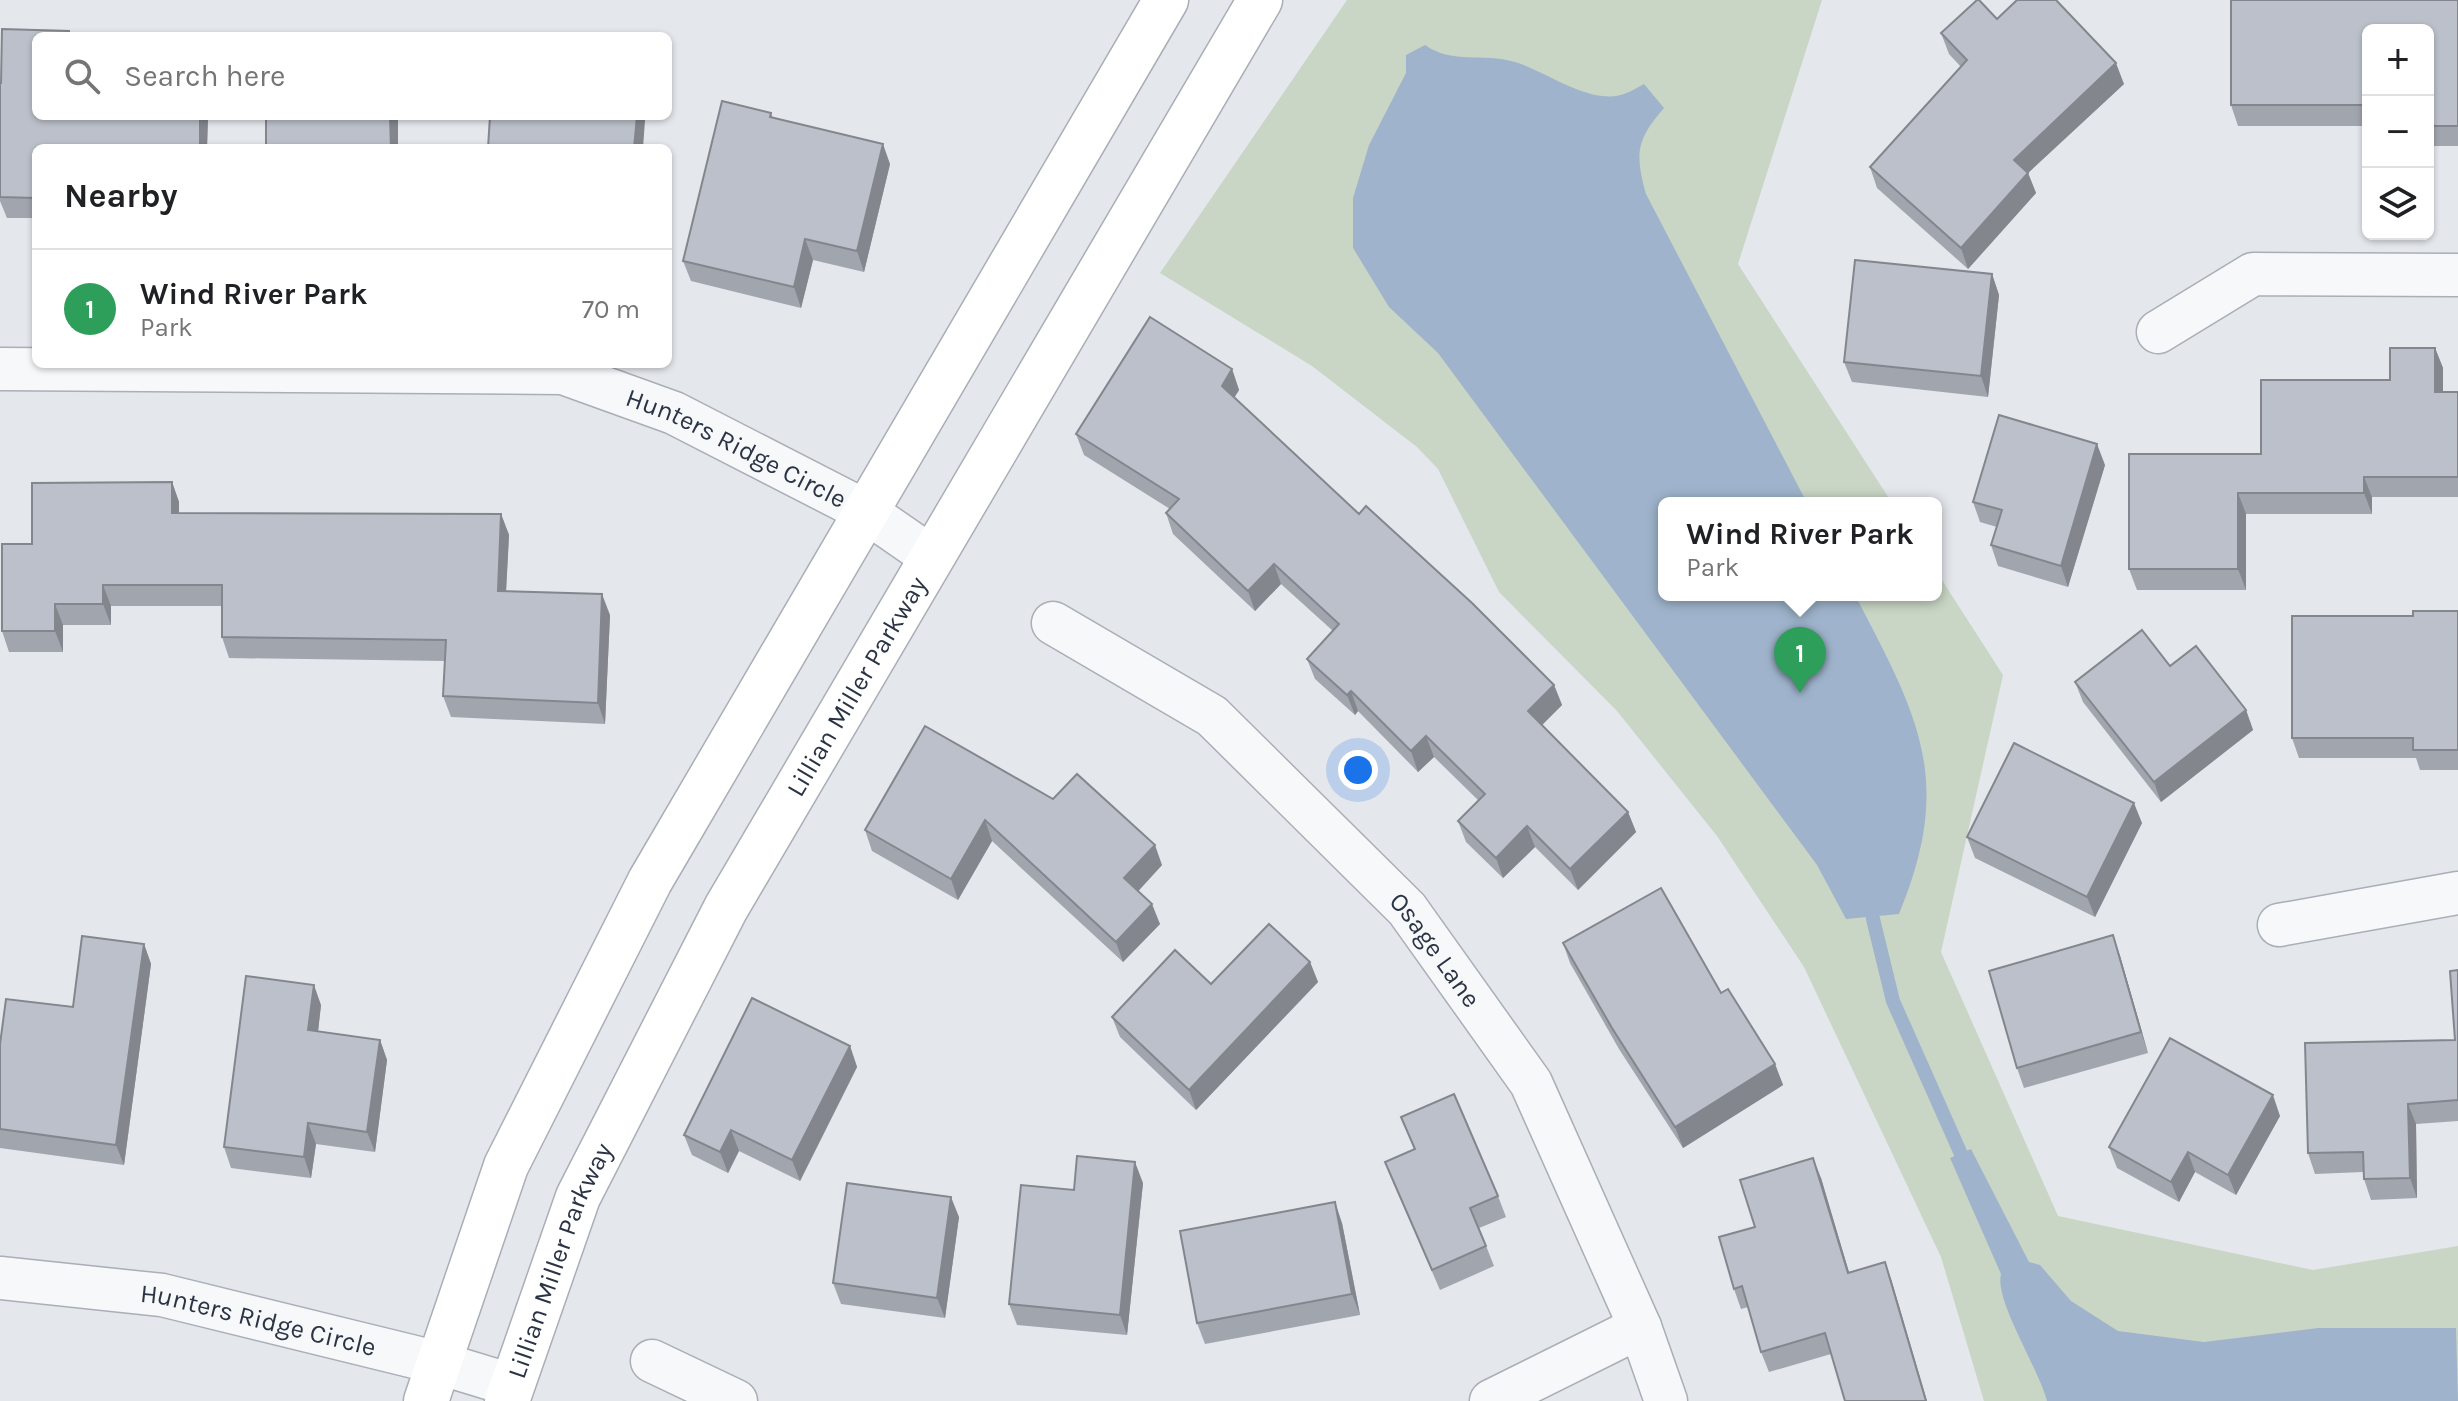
<!DOCTYPE html>
<meta charset="utf-8">
<style>
:root{--surface:#fff;--page:#f2f2f2;--text:#202124;--muted:#757577;--line:#e0e0e0;--accent:#ea580c}
body{margin:0;font-family:Karla,sans-serif;background:var(--page);color:var(--text)}
.controls{position:absolute;right:24px;top:24px;display:grid;overflow:hidden;border-radius:12px;box-shadow:0 2px 6px #0004}
.controls button{width:72px;height:72px;display:grid;place-items:center;padding:0;border:0;border-bottom:2px solid var(--line);background:var(--surface);color:var(--text);font:40px sans-serif}
.you{position:absolute;left:1358px;top:770px;width:28px;height:28px;margin:-20px;border:6px solid #fff;border-radius:50%;background:#1a73e8;box-shadow:0 0 0 12px #1a73e833}
.badge{display:grid;place-items:center;width:52px;height:52px;border-radius:50%;background:var(--accent);color:#fff;font-size:26px;font-weight:700}
.pin{position:absolute;translate:-50% -66px;filter:drop-shadow(0 2px 4px #0008)}
.pin::after{content:'';position:absolute;top:42px;width:28px;height:24px;background:inherit;clip-path:polygon(0 0,100% 0,50% 100%)}
.popup{position:absolute;left:1658px;top:497px;width:284px;height:104px;box-sizing:border-box;display:grid;place-content:center;border-radius:12px;background:var(--surface);filter:drop-shadow(0 2px 6px #0005);font-size:26px;white-space:nowrap;color:var(--muted)}
.popup b{font-size:30px;color:var(--text)}
.popup::after{content:'';position:absolute;left:50%;top:100%;margin-left:-16px;border:16px solid transparent;border-top-color:var(--surface)}
.list{margin:0;padding:0;list-style:none}
h2{display:flex;justify-content:space-between;align-items:center;height:104px;margin:0;padding:0 32px;font-size:34px}
h2 small{font-size:26px;font-weight:400;color:var(--muted)}
.list li{display:grid;grid-template-columns:52px 1fr auto;gap:24px;align-items:center;box-sizing:border-box;height:120px;padding:0 32px;border-top:2px solid var(--line)}
.list b{display:block;font-size:30px;white-space:nowrap}
.list p{margin:0;font-size:26px;white-space:nowrap;color:var(--muted)}
.list em{font-size:26px;font-style:normal;color:var(--muted)}
.icon{flex:none;width:44px;height:44px;fill:none;stroke:currentColor;stroke-width:2;stroke-linecap:round;stroke-linejoin:round}
.map{position:relative;flex:none;width:2458px;height:1401px;overflow:hidden}
.search{position:absolute;background:var(--surface);box-shadow:0 2px 6px #0004;left:32px;top:32px;width:640px;height:88px;display:flex;align-items:center;gap:20px;box-sizing:border-box;padding:0 28px;border-radius:12px;color:var(--muted);font-size:30px}
.panel{position:absolute;background:var(--surface);box-shadow:0 2px 6px #0004;left:32px;top:144px;width:640px;height:224px;border-radius:12px}
.map>svg:first-child{display:block}
.green{fill:#c9d6c5}
.water{fill:#9fb4cc}
.lines{fill:none;stroke-linecap:round;stroke-linejoin:round}
.stream{stroke:#9fb4cc;stroke-width:14}
.minor-casing{stroke:#a9aeb7;stroke-width:45}
.secondary-casing{stroke:#a9aeb7;stroke-width:47}
.minor{stroke:#f7f8fa;stroke-width:42}
.secondary{stroke:#fff;stroke-width:44}
.wall{fill:#a1a5ae}
.shaded-wall{fill:#83868d}
.building{fill:#bbc0ca;stroke:#83868d;stroke-width:2}
.labels{text-anchor:middle;stroke-width:6;stroke-linejoin:round;paint-order:stroke}
.street-label{font-size:26px;fill:#2b3445;stroke:#f4f6f9}
</style>
<div class="map">
<svg width="2458" height="1401" viewBox="0 0 2458 1401">
<rect width="100%" height="100%" fill="#e4e7ec"/>
<path class="green" d="M 1347,0 L 1822,0 L 1738,264 L 1892,503 L 1664,503 L 1664,595 L 1936,595 L 1936,571 L 2003,675 L 1941,952 L 2058,1216 L 2313,1270 L 2458,1246 L 2458,1401 L 1984,1401 L 1941,1257 L 1804,967 L 1717,836 L 1617,711 L 1499,592 L 1438,469 L 1417,447 L 1312,366 L 1160,273 Z"/>
<g class="water">
<path d="M 1425,45 C 1454,65 1482,52 1515,62 C 1544,71 1573,93 1603,96 C 1620,98 1630,92 1644,84 L 1664,108 C 1636,140 1635,154 1646,194 L 1807,503 L 1664,503 L 1664,595 L 1855,595 C 1918,716 1955,779 1899,914 L 1846,919 L 1817,865 L 1438,353 L 1389,307 L 1353,248 L 1353,198 L 1369,145 L 1406,73 L 1406,55 Z"/>
<path d="M 1971,1149 L 2029,1262 L 2040,1265 L 2071,1301 L 2118,1331 L 2204,1342 L 2318,1328 L 2456,1328 L 2458,1401 L 2047,1401 C 2039,1369 1994,1300 2001,1274 L 1950,1158 Z"/>
</g>
<g class="lines">
<path class="stream" d="M 1873,919 L 1893,1001 L 1961,1154"/>
<defs>
<g id="minor">
<path d="M 2158,332 L 2253,274 L 2458,275"/>
<path id="s1" d="M 0,369 L 563,373 L 674,413 L 865,511 L 930,556"/>
<path id="s2" d="M 1053,623 L 1212,716 L 1407,909 L 1531,1083 L 1640,1327 L 1666,1401"/>
<path d="M 2279,925 L 2458,893"/>
<path id="s3" d="M 0,1278 L 162,1295 L 439,1363 L 511,1385"/>
<path d="M 652,1361 L 736,1401"/>
<path d="M 1491,1401 L 1640,1327"/>
</g>
<g id="secondary">
<path d="M 426,1401 L 506,1166 L 650,881 L 1166,0"/>
<path id="s4" d="M 507,1401 L 578,1197 L 726,908 L 1260,0"/>
</g>
</defs>
<use href="#minor" class="minor-casing"/>
<use href="#secondary" class="secondary-casing"/>
<use href="#minor" class="minor"/>
<use href="#secondary" class="secondary"/>
</g>
<g class="wall">
<path d="M 2231,0 L 2458,0 L 2458,146 L 2428,146 L 2428,30 L 2368,30 L 2368,126 L 2238,126 L 2231,105 Z"/>
<path d="M 1997,19 L 2124,84 L 2028,173 L 2036,193 L 1968,269 L 1877,188 L 1870,167 L 1961,67 L 1949,54 L 1941,33 Z"/>
<path d="M 2,29 L 69,31 L 70,36 L 36,36 L 36,116 L 208,116 L 207,148 L 36,148 L 36,218 L 7,218 L 0,201 L 0,83 L 1,83 Z"/>
<path d="M 771,113 L 773,118 L 890,164 L 864,272 L 813,260 L 801,308 L 691,281 L 683,261 Z"/>
<path d="M 1992,274 L 1999,295 L 1988,397 L 1852,382 L 1844,362 Z"/>
<path d="M 2435,348 L 2443,368 L 2443,392 L 2458,392 L 2458,497 L 2372,497 L 2372,514 L 2246,514 L 2246,590 L 2137,590 L 2129,569 L 2261,454 L 2390,380 Z"/>
<path d="M 1232,369 L 1239,390 L 1234,398 L 1359,514 L 1554,685 L 1562,705 L 1542,725 L 1628,812 L 1636,832 L 1578,890 L 1535,847 L 1503,878 L 1466,842 L 1458,821 L 1479,801 L 1434,757 L 1418,772 L 1358,711 L 1355,715 L 1315,679 L 1307,659 L 1333,631 L 1281,584 L 1255,611 L 1173,534 L 1166,513 L 1170,509 L 1084,455 L 1076,434 Z"/>
<path d="M 2105,465 L 2068,587 L 1998,566 L 1991,545 L 1997,527 L 1980,522 L 1973,502 Z"/>
<path d="M 172,482 L 179,502 L 179,513 L 501,514 L 509,535 L 506,591 L 610,615 L 605,724 L 451,717 L 443,696 L 445,661 L 229,658 L 222,637 L 222,606 L 111,606 L 111,625 L 63,625 L 63,652 L 9,652 L 2,631 L 32,544 Z"/>
<path d="M 2458,611 L 2458,770 L 2420,770 L 2416,758 L 2299,758 L 2292,738 L 2413,616 Z"/>
<path d="M 2075,682 L 2246,710 L 2253,730 L 2161,802 L 2083,702 Z"/>
<path d="M 1053,799 L 1162,865 L 1138,891 L 1160,924 L 1123,962 L 992,841 L 958,900 L 872,851 L 865,830 Z"/>
<path d="M 2142,823 L 2095,917 L 1975,858 L 1967,837 Z"/>
<path d="M 2113,935 L 2120,956 L 2148,1053 L 2024,1088 L 2017,1068 Z"/>
<path d="M 1563,943 L 1775,1064 L 1783,1085 L 1683,1148 L 1619,1049 L 1570,963 Z"/>
<path d="M 144,944 L 151,964 L 124,1165 L 0,1148 L 0,1044 L 73,1007 Z"/>
<path d="M 1310,962 L 1318,982 L 1196,1110 L 1120,1037 L 1112,1017 L 1211,984 Z"/>
<path d="M 2458,970 L 2458,1121 L 2416,1124 L 2417,1198 L 2371,1200 L 2364,1179 L 2363,1172 L 2315,1174 L 2308,1153 L 2455,1040 Z"/>
<path d="M 321,1005 L 318,1031 L 380,1040 L 387,1060 L 375,1152 L 316,1144 L 311,1178 L 231,1168 L 224,1147 Z"/>
<path d="M 850,1046 L 857,1067 L 800,1181 L 739,1151 L 728,1173 L 692,1155 L 684,1135 Z"/>
<path d="M 2280,1116 L 2236,1195 L 2195,1172 L 2179,1202 L 2117,1168 L 2109,1147 Z"/>
<path d="M 1401,1117 L 1498,1196 L 1506,1217 L 1479,1228 L 1494,1266 L 1440,1290 L 1393,1182 L 1385,1162 L 1414,1149 Z"/>
<path d="M 1821,1178 L 1849,1272 L 1885,1262 L 1892,1282 L 1831,1354 L 1769,1372 L 1761,1352 L 1748,1307 L 1741,1309 L 1734,1289 L 1755,1227 Z"/>
<path d="M 1143,1183 L 1127,1335 L 1017,1325 L 1009,1304 L 1074,1190 Z"/>
<path d="M 959,1217 L 945,1318 L 841,1304 L 833,1283 Z"/>
<path d="M 1342,1223 L 1360,1315 L 1205,1344 L 1197,1323 Z"/>
</g>
<g class="shaded-wall">
<path d="M 2116,63 L 2124,84 L 2028,173 L 2036,193 L 1968,269 L 1961,248 L 2014,160 Z"/>
<path d="M 200,116 L 208,116 L 207,148 L 200,148 Z"/>
<path d="M 390,116 L 398,116 L 398,148 L 391,148 Z"/>
<path d="M 637,116 L 644,116 L 645,120 L 643,148 L 634,148 Z"/>
<path d="M 883,144 L 890,164 L 864,272 L 857,251 Z"/>
<path d="M 805,239 L 813,260 L 801,308 L 794,287 Z"/>
<path d="M 1992,274 L 1999,295 L 1988,397 L 1981,376 Z"/>
<path d="M 2435,348 L 2443,368 L 2443,413 L 2435,392 Z"/>
<path d="M 1232,369 L 1239,390 L 1229,406 L 1222,386 Z"/>
<path d="M 2097,444 L 2105,465 L 2068,587 L 2061,566 Z"/>
<path d="M 2364,477 L 2372,497 L 2372,514 L 2364,493 Z"/>
<path d="M 172,482 L 179,502 L 179,533 L 172,513 Z"/>
<path d="M 2238,493 L 2246,514 L 2246,590 L 2238,569 Z"/>
<path d="M 501,514 L 509,535 L 505,611 L 498,591 Z"/>
<path d="M 1274,564 L 1281,584 L 1255,611 L 1248,591 Z"/>
<path d="M 103,585 L 111,606 L 111,625 L 103,604 Z"/>
<path d="M 602,594 L 610,615 L 605,724 L 598,703 Z"/>
<path d="M 55,604 L 63,625 L 63,652 L 55,631 Z"/>
<path d="M 1554,685 L 1562,705 L 1535,732 L 1528,711 Z"/>
<path d="M 1351,691 L 1358,711 L 1355,715 L 1347,695 Z"/>
<path d="M 2246,710 L 2253,730 L 2161,802 L 2154,782 Z"/>
<path d="M 1426,736 L 1434,757 L 1418,772 L 1411,751 Z"/>
<path d="M 2134,803 L 2142,823 L 2095,917 L 2087,897 Z"/>
<path d="M 1628,812 L 1636,832 L 1578,890 L 1570,869 Z"/>
<path d="M 985,820 L 992,841 L 958,900 L 951,879 Z"/>
<path d="M 1527,826 L 1535,847 L 1503,878 L 1496,858 Z"/>
<path d="M 1155,845 L 1162,865 L 1132,898 L 1124,878 Z"/>
<path d="M 1152,904 L 1160,924 L 1123,962 L 1116,942 Z"/>
<path d="M 2113,935 L 2120,956 L 2148,1053 L 2141,1032 Z"/>
<path d="M 144,944 L 151,964 L 124,1165 L 116,1145 Z"/>
<path d="M 1310,962 L 1318,982 L 1196,1110 L 1189,1090 Z"/>
<path d="M 314,985 L 321,1005 L 316,1050 L 308,1030 Z"/>
<path d="M 380,1040 L 387,1060 L 375,1152 L 367,1132 Z"/>
<path d="M 850,1046 L 857,1067 L 800,1181 L 792,1160 Z"/>
<path d="M 1775,1064 L 1783,1085 L 1683,1148 L 1675,1127 Z"/>
<path d="M 2273,1095 L 2280,1116 L 2236,1195 L 2228,1175 Z"/>
<path d="M 2408,1104 L 2416,1124 L 2417,1198 L 2410,1178 Z"/>
<path d="M 308,1123 L 316,1144 L 311,1178 L 304,1157 Z"/>
<path d="M 731,1130 L 739,1151 L 728,1173 L 720,1152 Z"/>
<path d="M 2188,1152 L 2195,1172 L 2179,1202 L 2171,1182 Z"/>
<path d="M 1813,1158 L 1821,1178 L 1855,1293 L 1848,1273 Z"/>
<path d="M 1135,1162 L 1143,1183 L 1127,1335 L 1120,1315 Z"/>
<path d="M 951,1197 L 959,1217 L 945,1318 L 937,1298 Z"/>
<path d="M 1335,1202 L 1342,1223 L 1360,1315 L 1352,1294 Z"/>
<path d="M 1885,1262 L 1892,1282 L 1927,1401 L 1926,1401 Z"/>
</g>
<g class="building">
<path d="M 1977,0 L 1979,0 L 1997,19 L 2017,0 L 2056,0 L 2116,63 L 2014,160 L 2028,173 L 1961,248 L 1870,167 L 1967,60 L 1941,33 Z"/>
<path d="M 2231,0 L 2458,0 L 2458,126 L 2428,126 L 2428,30 L 2368,30 L 2368,105 L 2231,105 Z"/>
<path d="M 2,29 L 69,31 L 69,36 L 36,36 L 36,116 L 200,116 L 200,148 L 36,148 L 36,198 L 0,197 L 0,83 L 1,83 Z"/>
<path d="M 722,101 L 771,113 L 770,117 L 883,144 L 857,251 L 805,239 L 794,287 L 683,261 Z"/>
<path d="M 266,116 L 390,116 L 391,148 L 266,148 Z"/>
<path d="M 490,116 L 637,116 L 634,148 L 488,148 Z"/>
<path d="M 1855,260 L 1992,274 L 1981,376 L 1844,362 Z"/>
<path d="M 1150,317 L 1232,369 L 1222,386 L 1359,514 L 1366,506 L 1472,603 L 1554,685 L 1528,711 L 1628,812 L 1570,869 L 1527,826 L 1496,858 L 1458,821 L 1485,794 L 1426,736 L 1411,751 L 1351,691 L 1347,695 L 1307,659 L 1339,624 L 1274,564 L 1248,591 L 1166,513 L 1179,499 L 1076,434 Z"/>
<path d="M 2390,348 L 2435,348 L 2435,392 L 2458,392 L 2458,477 L 2364,477 L 2364,493 L 2238,493 L 2238,569 L 2129,569 L 2129,454 L 2261,454 L 2261,380 L 2390,380 Z"/>
<path d="M 1999,415 L 2097,444 L 2061,566 L 1991,545 L 2002,510 L 1973,502 Z"/>
<path d="M 172,482 L 172,513 L 501,514 L 498,591 L 602,594 L 598,703 L 443,696 L 446,640 L 222,637 L 222,585 L 103,585 L 103,604 L 55,604 L 55,631 L 2,631 L 2,544 L 32,544 L 32,483 Z"/>
<path d="M 2413,611 L 2458,611 L 2458,750 L 2413,750 L 2413,738 L 2292,738 L 2292,616 L 2413,616 Z"/>
<path d="M 2142,630 L 2170,666 L 2196,646 L 2246,710 L 2154,782 L 2075,682 Z"/>
<path d="M 925,726 L 1053,799 L 1077,774 L 1155,845 L 1124,878 L 1152,904 L 1116,942 L 985,820 L 951,879 L 865,830 Z"/>
<path d="M 2014,743 L 2134,803 L 2087,897 L 1967,837 Z"/>
<path d="M 1661,888 L 1721,993 L 1728,989 L 1775,1064 L 1675,1127 L 1612,1028 L 1563,943 Z"/>
<path d="M 1269,924 L 1310,962 L 1189,1090 L 1112,1017 L 1175,950 L 1211,984 Z"/>
<path d="M 2113,935 L 2141,1032 L 2017,1068 L 1989,971 Z"/>
<path d="M 82,936 L 144,944 L 116,1145 L 0,1129 L 0,1044 L 6,999 L 73,1007 Z"/>
<path d="M 2458,970 L 2458,1100 L 2408,1104 L 2410,1178 L 2364,1179 L 2363,1152 L 2308,1153 L 2305,1043 L 2455,1040 L 2450,971 Z"/>
<path d="M 246,976 L 314,985 L 308,1030 L 380,1040 L 367,1132 L 308,1123 L 304,1157 L 224,1147 Z"/>
<path d="M 752,998 L 850,1046 L 792,1160 L 731,1130 L 720,1152 L 684,1135 Z"/>
<path d="M 2170,1038 L 2273,1095 L 2228,1175 L 2188,1152 L 2171,1182 L 2109,1147 Z"/>
<path d="M 1454,1094 L 1498,1196 L 1470,1208 L 1486,1246 L 1432,1270 L 1385,1162 L 1415,1149 L 1401,1117 Z"/>
<path d="M 1077,1156 L 1135,1162 L 1120,1315 L 1009,1304 L 1021,1185 L 1074,1190 Z"/>
<path d="M 1813,1158 L 1848,1273 L 1885,1262 L 1926,1401 L 1845,1401 L 1825,1333 L 1761,1352 L 1742,1286 L 1734,1289 L 1719,1237 L 1755,1227 L 1740,1180 Z"/>
<path d="M 847,1183 L 951,1197 L 937,1298 L 833,1283 Z"/>
<path d="M 1335,1202 L 1352,1294 L 1197,1323 L 1180,1231 Z"/>
</g>
<g class="labels">
<g class="street-label">
<text dy="9" stroke="none"><textPath href="#s1" startOffset="752">Hunters Ridge Circle</textPath></text>
<text dy="9" stroke="none"><textPath href="#s4" startOffset="798">Lillian Miller Parkway</textPath></text>
<text dy="9" stroke="none"><textPath href="#s2" startOffset="508">Osage Lane</textPath></text>
<text dy="9" stroke="none"><textPath href="#s4" startOffset="150">Lillian Miller Parkway</textPath></text>
<text dy="9" stroke="none"><textPath href="#s3" startOffset="262">Hunters Ridge Circle</textPath></text>
</g>
</g>
</svg>
<div class="controls">
<button>+</button>
<button>−</button>
<button><svg class="icon" aria-label="layers" viewBox="0 0 24 24"><path d="M12 4l9 5-9 5-9-5zM3 14l9 5 9-5"/></svg></button>
</div>
<div class="you"></div>
<div class="pin badge" style="left:1800px;top:693px;background:#2e9e5b">1</div>
<div class="popup"><b>Wind River Park</b>Park</div>
<div class="search"><svg class="icon" aria-label="search" viewBox="0 0 24 24"><circle cx="10" cy="10" r="6"/><path d="M15 15l6 6"/></svg>Search here</div>
<section class="panel">
<h2>Nearby<small></small></h2>
<ul class="list">
<li><span class="badge" style="background:#2e9e5b">1</span><div><b>Wind River Park</b><p>Park</p></div><em>70 m</em></li>
</ul>
</section>
</div>
